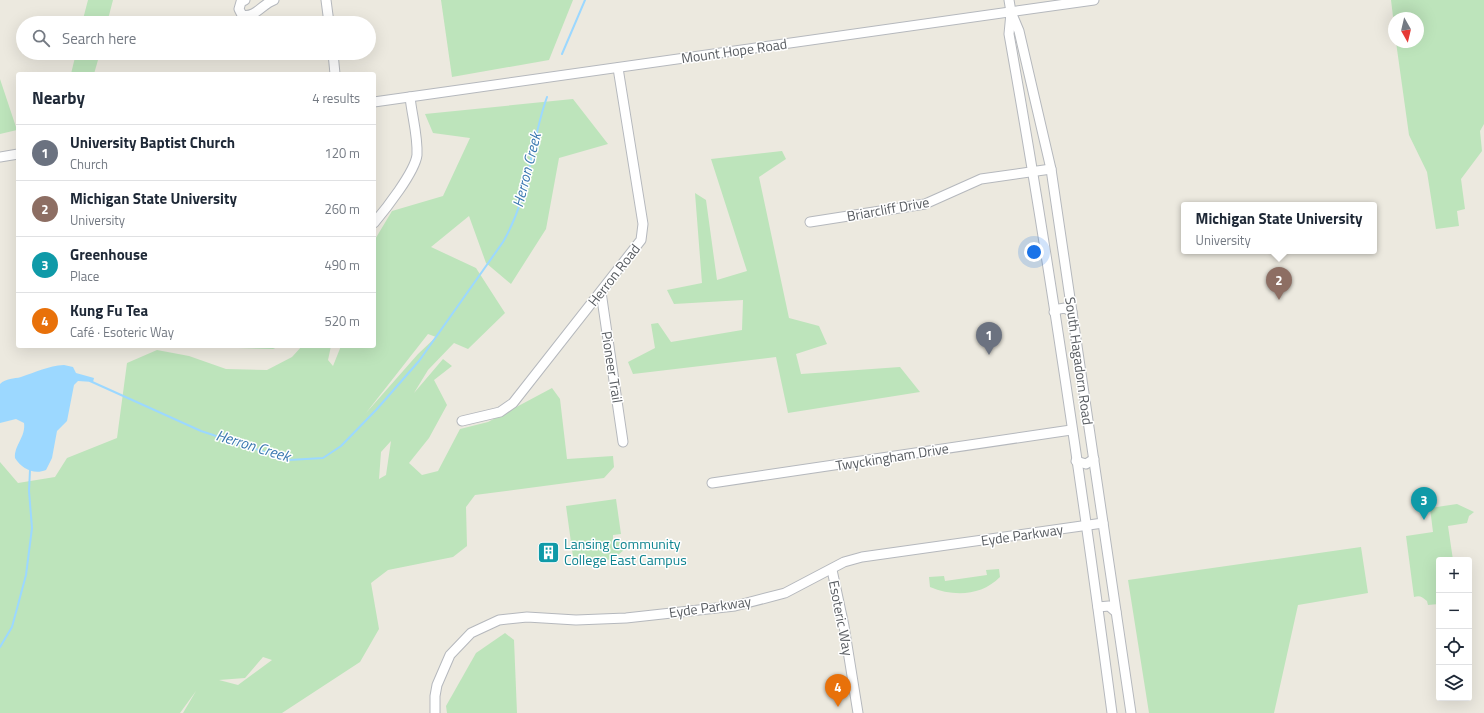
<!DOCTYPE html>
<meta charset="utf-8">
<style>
:root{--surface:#fff;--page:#f6f6f7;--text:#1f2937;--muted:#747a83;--line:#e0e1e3;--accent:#e92f28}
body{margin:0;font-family:"Titillium Web",sans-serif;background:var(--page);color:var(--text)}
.controls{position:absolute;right:12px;bottom:12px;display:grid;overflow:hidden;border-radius:4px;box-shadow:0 4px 16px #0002}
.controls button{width:36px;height:36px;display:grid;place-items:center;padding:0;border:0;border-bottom:1px solid var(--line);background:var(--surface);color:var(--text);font:20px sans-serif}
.compass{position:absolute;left:1388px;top:12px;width:36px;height:36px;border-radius:50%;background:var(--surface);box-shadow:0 4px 16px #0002;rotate:172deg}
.you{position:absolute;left:1034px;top:252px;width:14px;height:14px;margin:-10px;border:3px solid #fff;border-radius:50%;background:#1a73e8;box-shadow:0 0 0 6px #1a73e833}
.badge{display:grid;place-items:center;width:26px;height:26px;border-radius:50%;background:var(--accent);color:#fff;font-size:13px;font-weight:700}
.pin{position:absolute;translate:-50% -33px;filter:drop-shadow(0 1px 2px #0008)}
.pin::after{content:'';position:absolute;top:21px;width:14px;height:12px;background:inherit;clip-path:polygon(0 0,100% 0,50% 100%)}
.popup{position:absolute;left:1181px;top:202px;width:196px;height:52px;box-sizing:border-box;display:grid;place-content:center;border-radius:4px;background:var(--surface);filter:drop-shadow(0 1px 3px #0005);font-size:13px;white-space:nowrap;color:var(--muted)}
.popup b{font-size:15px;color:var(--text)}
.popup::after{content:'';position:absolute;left:50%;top:100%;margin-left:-8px;border:8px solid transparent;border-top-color:var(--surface)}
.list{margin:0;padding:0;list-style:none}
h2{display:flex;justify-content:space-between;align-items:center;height:52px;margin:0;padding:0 16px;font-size:17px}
h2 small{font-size:13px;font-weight:400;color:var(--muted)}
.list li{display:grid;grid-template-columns:26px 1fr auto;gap:12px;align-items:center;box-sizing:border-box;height:56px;padding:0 16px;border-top:1px solid var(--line)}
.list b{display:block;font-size:15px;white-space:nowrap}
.list p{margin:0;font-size:13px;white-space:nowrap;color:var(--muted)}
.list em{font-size:13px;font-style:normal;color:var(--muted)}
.icon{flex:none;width:22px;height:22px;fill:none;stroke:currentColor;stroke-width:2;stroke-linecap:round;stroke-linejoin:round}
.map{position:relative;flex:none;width:1484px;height:713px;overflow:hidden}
.search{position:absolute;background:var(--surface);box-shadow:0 4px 16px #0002;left:16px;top:16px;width:360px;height:44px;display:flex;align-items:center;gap:10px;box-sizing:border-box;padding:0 14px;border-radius:22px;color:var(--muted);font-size:15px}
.panel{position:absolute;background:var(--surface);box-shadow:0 4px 16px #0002;left:16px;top:72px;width:360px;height:276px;border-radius:4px}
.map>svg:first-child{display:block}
.green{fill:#bde4bb;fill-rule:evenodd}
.water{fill:#9cd8ff}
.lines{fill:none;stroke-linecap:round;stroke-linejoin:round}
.stream{stroke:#9cd8ff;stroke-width:2}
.minor-casing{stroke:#b5b8bd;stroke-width:11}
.minor{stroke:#fff;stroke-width:9}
.labels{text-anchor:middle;stroke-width:3;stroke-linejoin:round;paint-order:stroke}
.street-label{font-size:14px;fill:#585c61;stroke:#fff}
.culture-label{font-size:14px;fill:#0d838f;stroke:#fff;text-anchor:start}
.water-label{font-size:15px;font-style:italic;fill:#3a78b0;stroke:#fff}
</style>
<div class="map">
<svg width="1484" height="713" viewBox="0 0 1484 713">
<rect width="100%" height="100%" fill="#ece9df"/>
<g class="green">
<path d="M 88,0 L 113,0 L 107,23 L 82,23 Z"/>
<path d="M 441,0 L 573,0 L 549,60 L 452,77 Z"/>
<path d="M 1391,0 L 1484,0 L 1484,124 L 1480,131 L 1482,151 L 1461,179 L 1465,209 L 1457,211 L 1459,226 L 1436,229 L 1427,172 L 1409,135 L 1396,42 L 1418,42 L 1418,18 L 1394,18 L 1394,25 Z"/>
<path d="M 76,53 L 100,53 L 94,74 L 71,74 Z"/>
<path d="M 0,79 L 17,130 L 0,134 Z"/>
<path d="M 573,99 L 608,144 L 559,158 L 546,229 L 511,284 L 486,263 L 469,216 L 431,247 L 476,268 L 505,313 L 468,349 L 454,343 L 428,370 L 414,393 L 443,359 L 452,366 L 434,380 L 447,405 L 429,438 L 409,463 L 422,475 L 438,471 L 460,429 L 488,422 L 552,388 L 560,399 L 567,459 L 613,456 L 614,467 L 604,478 L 475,495 L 466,507 L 467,546 L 453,557 L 388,570 L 371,583 L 379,629 L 360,662 L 282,713 L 183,713 L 196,691 L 180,713 L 0,713 L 0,462 L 18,483 L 55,477 L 67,458 L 117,438 L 127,363 L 157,350 L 189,356 L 226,369 L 267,370 L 292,357 L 302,346 L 331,346 L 328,360 L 333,366 L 341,346 L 374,346 L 374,241 L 392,211 L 443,196 L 470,138 L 433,133 L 425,114 ZM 428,334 L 436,337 L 418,354 L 366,413 ZM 391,441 L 386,475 L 379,479 L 381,452 ZM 263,657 L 272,660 L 238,685 L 219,680 L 245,678 Z"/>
<path d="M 782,151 L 786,159 L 759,177 L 789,318 L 819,326 L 827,344 L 796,354 L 801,374 L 900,367 L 920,392 L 788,413 L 776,357 L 633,374 L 628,362 L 655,348 L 651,324 L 658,323 L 671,342 L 742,330 L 743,300 L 674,304 L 667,290 L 702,283 L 695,193 L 706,200 L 717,280 L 747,271 L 711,159 Z"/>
<path d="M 167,346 L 280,346 L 273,349 Z"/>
<path d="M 616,499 L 621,534 L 613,535 L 613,539 L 618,540 L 623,545 L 624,550 L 613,559 L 574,564 L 566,506 Z"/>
<path d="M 1457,504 L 1474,512 L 1469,516 L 1467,523 L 1448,526 L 1453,560 L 1439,560 L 1439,604 L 1428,605 L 1427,601 C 1422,597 1420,595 1414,597 L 1406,536 L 1433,532 L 1430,508 Z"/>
<path d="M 1361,547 L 1368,593 L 1298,605 L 1274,713 L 1149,713 L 1128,580 Z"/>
<path d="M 999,569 L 1000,577 C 981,596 954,597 930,587 L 929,577 L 944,576 L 945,581 L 987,575 L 986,570 Z"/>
<path d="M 505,633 L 514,640 L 517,713 L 447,713 L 446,706 L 476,653 Z"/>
</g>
<path class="water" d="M 64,365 L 73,367 L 76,373 L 94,378 L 93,382 L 78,381 L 74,385 L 67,421 L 57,431 L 52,458 L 46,470 C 34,475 22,469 15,458 C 14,445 26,437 24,423 L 16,419 L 0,423 L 0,384 C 6,378 14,379 21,377 C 36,372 48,366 64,365 Z"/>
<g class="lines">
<g class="stream">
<path d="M 562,54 L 585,0"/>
<path d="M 90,381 L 201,431 L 289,460 L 323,458 L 341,446 L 377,409 L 419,361 L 503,242 C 531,194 529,147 547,97"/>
<path d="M 0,647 L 12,627 L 26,575 L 32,528 L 29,491 L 30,470"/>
</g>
<defs>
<g id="minor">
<path d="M 245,0 L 241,2 L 239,9 L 242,15 C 256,18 262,4 274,0"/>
<path d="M 326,0 L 329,23"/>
<path d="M 1009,0 L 1011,12 L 1019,31 L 1051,169 L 1131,713"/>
<path d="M 1011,13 L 1009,34 C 1049,259 1082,486 1112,713"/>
<path d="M 333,53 L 335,74"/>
<path d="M 374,102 L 1094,0"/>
<path d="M 0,157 L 18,154"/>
<path d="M 810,222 L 925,204 L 981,179 L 1051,169"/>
<path d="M 374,223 C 385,210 415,172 417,155 C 418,136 412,116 410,97"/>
<path d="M 601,292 L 623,442"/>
<path d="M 1054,312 L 1059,309 L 1065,308 L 1072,312"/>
<path d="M 462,421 L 500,412 L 513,403 L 641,240 L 643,224 L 618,68"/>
<path d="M 1076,461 L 1086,464 L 1094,459"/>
<path d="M 712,483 L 1071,430"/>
<path d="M 832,570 L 844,626 L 858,713"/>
<path d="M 1098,607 L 1109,606 L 1116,612"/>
<path d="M 435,713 L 435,696 L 437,685 L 450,655 L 471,633 L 499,620 L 527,617 L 576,620 L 626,618 L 735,606 L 785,593 L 844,562 L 862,557 L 1103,523"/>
</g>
</defs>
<use href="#minor" class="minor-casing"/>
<use href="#minor" class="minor"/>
</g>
<defs>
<symbol id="building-square" viewBox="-11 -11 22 22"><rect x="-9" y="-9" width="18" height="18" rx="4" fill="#0f9aa8" stroke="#fff"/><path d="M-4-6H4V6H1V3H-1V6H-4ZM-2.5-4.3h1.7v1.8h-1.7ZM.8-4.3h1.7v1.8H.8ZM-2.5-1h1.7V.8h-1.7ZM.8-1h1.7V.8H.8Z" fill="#fff"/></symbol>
</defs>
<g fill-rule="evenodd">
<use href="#building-square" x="536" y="540" width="25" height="25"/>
</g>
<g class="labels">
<g class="street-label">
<text transform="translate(734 51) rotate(-8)" y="5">Mount Hope Road</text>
<text transform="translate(888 209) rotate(-10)" y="5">Briarcliff Drive</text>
<text transform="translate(614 275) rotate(-52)" y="5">Herron Road</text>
<text transform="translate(1079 361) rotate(82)" y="5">South Hagadorn Road</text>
<text transform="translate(612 367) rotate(81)" y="5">Pioneer Trail</text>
<text transform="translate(892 457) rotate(-9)" y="5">Twyckingham Drive</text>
<text transform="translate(1022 535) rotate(-8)" y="5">Eyde Parkway</text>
<text transform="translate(710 607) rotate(-8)" y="5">Eyde Parkway</text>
<text transform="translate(841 618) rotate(79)" y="5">Esoteric Way</text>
</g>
<g class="culture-label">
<text x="564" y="549">Lansing Community<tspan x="564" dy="16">College East Campus</tspan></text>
</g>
<g class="water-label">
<text transform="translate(527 170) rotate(-76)" y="5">Herron Creek</text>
<text transform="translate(253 446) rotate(17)" y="5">Herron Creek</text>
</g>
</g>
</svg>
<div class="controls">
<button>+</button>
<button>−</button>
<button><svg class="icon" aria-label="locate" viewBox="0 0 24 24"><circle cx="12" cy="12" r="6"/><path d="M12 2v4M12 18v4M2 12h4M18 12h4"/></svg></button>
<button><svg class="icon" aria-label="layers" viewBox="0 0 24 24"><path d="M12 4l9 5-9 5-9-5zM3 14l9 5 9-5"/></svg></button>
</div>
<svg class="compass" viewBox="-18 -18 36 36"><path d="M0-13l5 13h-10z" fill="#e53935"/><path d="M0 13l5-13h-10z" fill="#747a83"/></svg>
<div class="you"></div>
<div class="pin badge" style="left:989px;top:355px;background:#6b7280">1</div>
<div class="pin badge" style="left:1279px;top:300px;background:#8d6e63">2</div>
<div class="popup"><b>Michigan State University</b>University</div>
<div class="pin badge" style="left:1424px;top:520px;background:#0f9aa8">3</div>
<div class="pin badge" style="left:838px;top:707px;background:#e8710a">4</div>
<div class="search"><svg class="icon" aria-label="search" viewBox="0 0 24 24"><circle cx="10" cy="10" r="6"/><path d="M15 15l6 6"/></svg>Search here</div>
<section class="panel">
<h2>Nearby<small>4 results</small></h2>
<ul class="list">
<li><span class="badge" style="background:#6b7280">1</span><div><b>University Baptist Church</b><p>Church</p></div><em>120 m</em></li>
<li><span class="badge" style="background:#8d6e63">2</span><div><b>Michigan State University</b><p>University</p></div><em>260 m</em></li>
<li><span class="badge" style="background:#0f9aa8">3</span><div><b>Greenhouse</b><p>Place</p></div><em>490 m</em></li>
<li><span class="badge" style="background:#e8710a">4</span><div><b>Kung Fu Tea</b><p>Café · Esoteric Way</p></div><em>520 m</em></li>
</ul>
</section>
</div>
